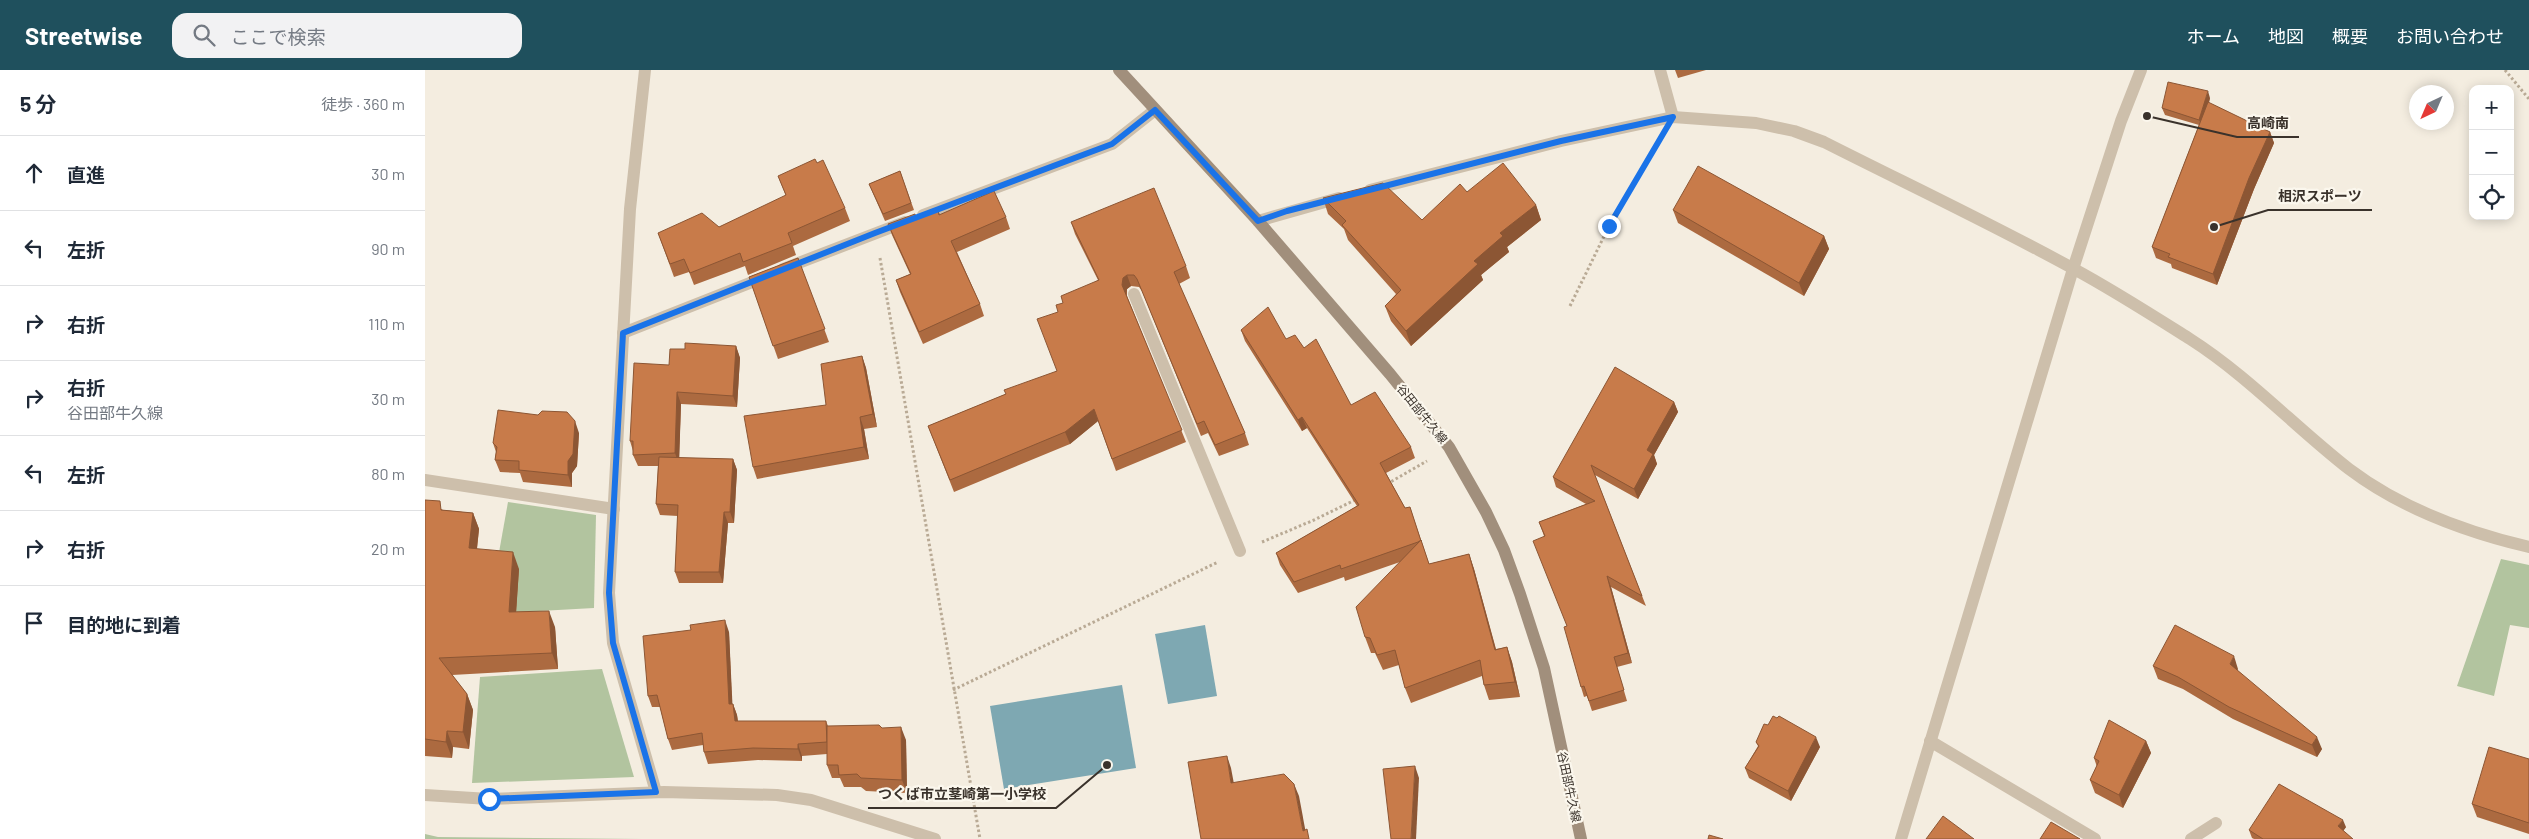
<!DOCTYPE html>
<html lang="ja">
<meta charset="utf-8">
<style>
:root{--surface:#fff;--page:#f2f2f3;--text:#1f2937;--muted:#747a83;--line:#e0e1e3;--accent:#1f505d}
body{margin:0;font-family:Barlow,"Noto Sans JP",sans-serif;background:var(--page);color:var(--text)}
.controls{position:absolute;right:15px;top:15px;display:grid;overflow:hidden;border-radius:10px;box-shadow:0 2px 12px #0003}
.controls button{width:45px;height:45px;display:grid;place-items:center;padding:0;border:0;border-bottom:1px solid var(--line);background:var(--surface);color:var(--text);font:25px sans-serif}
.compass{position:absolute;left:1984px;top:15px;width:45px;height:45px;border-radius:50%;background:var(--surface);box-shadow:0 2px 12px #0003;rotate:224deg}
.stop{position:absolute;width:15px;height:15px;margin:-11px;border:4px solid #1a73e8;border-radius:50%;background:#fff}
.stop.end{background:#1a73e8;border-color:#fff;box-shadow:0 1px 5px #0008}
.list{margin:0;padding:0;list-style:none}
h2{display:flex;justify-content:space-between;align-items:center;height:65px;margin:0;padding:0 20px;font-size:21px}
h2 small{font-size:16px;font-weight:400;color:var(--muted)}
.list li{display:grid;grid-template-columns:32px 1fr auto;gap:15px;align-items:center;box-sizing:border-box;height:75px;padding:0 20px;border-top:1px solid var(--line)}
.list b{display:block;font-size:19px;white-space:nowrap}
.list p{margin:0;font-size:16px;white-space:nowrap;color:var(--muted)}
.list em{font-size:16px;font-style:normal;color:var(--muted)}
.icon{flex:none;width:28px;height:28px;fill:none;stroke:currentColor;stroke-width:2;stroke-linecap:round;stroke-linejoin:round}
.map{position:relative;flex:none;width:2104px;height:769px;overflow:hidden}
header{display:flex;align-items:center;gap:30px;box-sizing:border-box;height:70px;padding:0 25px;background:var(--accent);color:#fff}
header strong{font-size:24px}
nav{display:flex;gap:28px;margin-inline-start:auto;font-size:18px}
.search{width:350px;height:45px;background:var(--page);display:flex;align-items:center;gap:12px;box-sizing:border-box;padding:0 18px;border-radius:15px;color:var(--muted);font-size:19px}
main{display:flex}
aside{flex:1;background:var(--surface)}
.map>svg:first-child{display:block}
.green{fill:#b2c49f}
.water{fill:#7ea8b2}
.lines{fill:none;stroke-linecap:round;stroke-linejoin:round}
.path{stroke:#b9aa95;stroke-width:3;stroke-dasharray:2.5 2.5;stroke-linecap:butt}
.service{stroke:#cdbfab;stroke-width:12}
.minor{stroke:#cdbfab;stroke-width:12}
.secondary{stroke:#a18f7c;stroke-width:12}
.wall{fill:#ac6a40}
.shaded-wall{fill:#8c5634}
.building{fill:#c87b4a;stroke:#8c5634}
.route{stroke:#1a73e8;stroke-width:6}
.labels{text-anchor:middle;stroke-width:4.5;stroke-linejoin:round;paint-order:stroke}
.street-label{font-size:12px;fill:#3a322b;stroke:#fbf7ed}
.leader{fill:none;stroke:#3a322b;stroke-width:2}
.callout-dot{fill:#3a322b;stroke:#fbf7ed;stroke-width:2}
.callout-label{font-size:14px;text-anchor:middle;font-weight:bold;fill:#3a322b;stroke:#fbf7ed;stroke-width:4.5;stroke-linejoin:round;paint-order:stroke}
</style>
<header>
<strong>Streetwise</strong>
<div class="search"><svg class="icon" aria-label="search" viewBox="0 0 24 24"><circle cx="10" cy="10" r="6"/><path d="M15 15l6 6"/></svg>ここで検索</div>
<nav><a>ホーム</a><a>地図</a><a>概要</a><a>お問い合わせ</a></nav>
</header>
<main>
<aside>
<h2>5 分<small>徒歩 · 360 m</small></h2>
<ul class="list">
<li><svg class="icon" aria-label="ahead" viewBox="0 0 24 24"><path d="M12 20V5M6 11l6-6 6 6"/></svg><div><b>直進</b></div><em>30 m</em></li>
<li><svg class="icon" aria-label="left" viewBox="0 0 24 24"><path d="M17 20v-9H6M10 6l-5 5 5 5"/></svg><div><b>左折</b></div><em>90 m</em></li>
<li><svg class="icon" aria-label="right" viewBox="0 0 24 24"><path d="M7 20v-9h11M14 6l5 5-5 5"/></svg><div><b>右折</b></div><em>110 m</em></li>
<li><svg class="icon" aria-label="right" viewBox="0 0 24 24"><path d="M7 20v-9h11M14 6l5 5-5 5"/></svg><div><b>右折</b><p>谷田部牛久線</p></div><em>30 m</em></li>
<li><svg class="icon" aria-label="left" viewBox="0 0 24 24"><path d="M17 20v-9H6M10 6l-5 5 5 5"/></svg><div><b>左折</b></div><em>80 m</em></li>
<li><svg class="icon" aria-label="right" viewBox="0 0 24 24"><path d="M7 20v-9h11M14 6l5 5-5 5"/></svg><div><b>右折</b></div><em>20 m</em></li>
<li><svg class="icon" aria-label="arrive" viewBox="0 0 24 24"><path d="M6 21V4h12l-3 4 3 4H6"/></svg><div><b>目的地に到着</b></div></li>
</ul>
</aside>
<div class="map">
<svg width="2104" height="769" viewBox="0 0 2104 769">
<rect width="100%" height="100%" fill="#f4ede0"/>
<g class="green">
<path d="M 83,432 L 171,445 L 169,538 L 63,544 Z"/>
<path d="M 2076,489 L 2104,495 L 2104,558 L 2085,555 L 2069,626 L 2032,616 Z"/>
<path d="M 177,599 L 209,707 L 47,713 L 55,607 Z"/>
<path d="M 0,764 L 13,767 L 217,769 L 0,769 Z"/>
</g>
<g class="water">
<path d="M 780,555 L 792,626 L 743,634 L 730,564 Z"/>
<path d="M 697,615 L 711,698 L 579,719 L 565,636 Z"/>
</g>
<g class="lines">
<g class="path">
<path d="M 2080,0 L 2104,29"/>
<path d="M 455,188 L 555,769"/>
<path d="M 1145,236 L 1184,156 L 1231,76"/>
<path d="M 962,414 L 1002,391"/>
<path d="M 837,472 L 889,450 L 932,429"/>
<path d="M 528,620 L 793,492"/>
</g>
<g class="service">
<path d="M 1235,0 L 1248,47"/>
<path d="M 498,145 L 687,74 L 730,40"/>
<path d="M 358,199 L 480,152"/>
<path d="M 709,224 L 815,481"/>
<path d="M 198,263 L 340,207"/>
<path d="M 0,410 L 189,439"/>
</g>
<g class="minor">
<path d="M 220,0 L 205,139 L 184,523 L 188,573 L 231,722"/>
<path d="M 945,120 L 1136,71 L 1248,47 L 1331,53 L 1369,61 L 1399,72 C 1482,114 1567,154 1649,199 C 1688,220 1727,245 1765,269 C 1823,306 1870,357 1924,399 C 1977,439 2040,462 2104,477"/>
<path d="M 833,151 L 914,128"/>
<path d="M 1505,671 L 1670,769"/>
<path d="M 0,725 L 64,729 L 239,722 L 352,725 L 386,730 L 510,769"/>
<path d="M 1476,769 L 1648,199 L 1696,51 L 1716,0"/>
<path d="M 1766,769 L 1791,753"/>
</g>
<path class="secondary" d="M 694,0 L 833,151 L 965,304 L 1024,377 L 1061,442 L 1079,480 L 1095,524 L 1119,598 L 1156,769"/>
</g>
<g class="wall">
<path d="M 1250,0 L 1281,0 L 1253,8 Z"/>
<path d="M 1785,28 L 1784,33 L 1845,62 L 1849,73 L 1829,119 L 1792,215 L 1747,198 L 1746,194 L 1731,188 L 1727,177 L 1774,55 L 1740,45 L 1737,38 Z"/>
<path d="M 475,101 L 489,140 L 460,151 L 444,114 Z"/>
<path d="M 353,106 L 420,138 L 425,151 L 368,176 L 371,185 L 323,205 L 320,196 L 269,215 L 264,202 L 249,207 L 233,163 L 294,157 L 361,126 Z"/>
<path d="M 1042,122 L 1111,135 L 1116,150 L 1082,177 L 1084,182 L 1056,205 L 1058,210 L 986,276 L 966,251 L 960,236 L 971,224 L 923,170 L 919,159 L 903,144 L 898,128 L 997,150 Z"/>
<path d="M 513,140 L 515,145 L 581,147 L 585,159 L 532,182 L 555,234 L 559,246 L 498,274 L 475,222 L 471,210 L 485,204 L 467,165 L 463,154 L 491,148 Z"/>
<path d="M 1248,140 L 1399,166 L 1404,179 L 1379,226 L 1253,153 Z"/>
<path d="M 646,152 L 761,196 L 765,208 L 754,214 L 820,363 L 824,375 L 794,386 L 783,363 L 776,366 L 717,221 L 714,217 L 706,216 L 702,219 L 702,226 L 761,372 L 691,401 L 673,351 L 645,374 L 529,422 L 503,356 L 581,324 L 632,301 L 633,242 L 638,233 L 673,210 L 650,164 Z"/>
<path d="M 373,188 L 404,272 L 353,289 L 324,207 Z"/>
<path d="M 816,260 L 861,269 L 879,278 L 926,335 L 986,377 L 990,388 L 961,403 L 980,438 L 985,437 L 1004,494 L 1044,484 L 1049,499 L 1071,579 L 1082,577 L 1087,592 L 1095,627 L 1064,630 L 1059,615 L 1057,606 L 986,633 L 980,618 L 974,595 L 958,600 L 950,583 L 946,583 L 940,567 L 975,492 L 920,511 L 919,507 L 873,523 L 855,495 L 851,483 L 932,436 L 882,358 L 877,361 L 820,271 Z"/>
<path d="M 311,276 L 315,288 L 312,337 L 256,334 L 254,388 L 308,389 L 312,400 L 309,453 L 303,453 L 298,513 L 254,513 L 250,502 L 253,446 L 235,445 L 231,434 L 233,396 L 213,396 L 208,385 L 208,381 L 205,371 L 244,295 L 260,279 Z"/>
<path d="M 437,286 L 441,298 L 452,357 L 439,359 L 444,389 L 332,409 L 328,397 L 401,335 Z"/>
<path d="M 1249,332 L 1253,342 L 1229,385 L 1232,394 L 1213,429 L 1170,405 L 1221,536 L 1186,517 L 1207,593 L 1192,597 L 1202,631 L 1167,641 L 1162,626 L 1159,627 L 1156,617 L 1142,556 L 1119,466 L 1114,452 L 1161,434 L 1131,417 L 1128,407 Z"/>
<path d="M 154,363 L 152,396 L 147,403 L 147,417 L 98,412 L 95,403 L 75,402 L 70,390 L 71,382 L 68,373 Z"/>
<path d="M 0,430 L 18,440 L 48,443 L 54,459 L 52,479 L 94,499 L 91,542 L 130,557 L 133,599 L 27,605 L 42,624 L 48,640 L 44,679 L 28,677 L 27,688 L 0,686 Z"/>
<path d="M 266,560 L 304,562 L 307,634 L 308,634 L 312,645 L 313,651 L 401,651 L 403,656 L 457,658 L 481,670 L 482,723 L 441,721 L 436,717 L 419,717 L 415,708 L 407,708 L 402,695 L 402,684 L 377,686 L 377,691 L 333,690 L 283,694 L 279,682 L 278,675 L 247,680 L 243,669 L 235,637 L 227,637 L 223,626 Z"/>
<path d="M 1728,596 L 1813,599 L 1812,600 L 1897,679 L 1892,687 L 1808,649 L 1758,619 L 1733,609 Z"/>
<path d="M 1352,648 L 1395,677 L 1366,731 L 1324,708 L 1320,698 L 1333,676 L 1331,672 L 1343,655 Z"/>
<path d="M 1721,671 L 1726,683 L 1698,738 L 1670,723 L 1665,710 L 1672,697 L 1669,688 Z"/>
<path d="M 2104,689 L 2104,764 L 2052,747 L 2047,734 Z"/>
<path d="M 1921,757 L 1918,761 L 1928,769 L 1829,769 L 1827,768 L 1824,760 Z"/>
</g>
<g class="shaded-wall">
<path d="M 1783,21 L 1785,28 L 1777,56 L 1774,50 Z"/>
<path d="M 1845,62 L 1849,73 L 1829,119 L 1792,215 L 1788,204 L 1824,108 Z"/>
<path d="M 1111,135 L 1116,150 L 1082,177 L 1084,182 L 1056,205 L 1058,210 L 986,276 L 981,261 L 1049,191 L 1075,163 Z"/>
<path d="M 1399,166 L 1404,179 L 1379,226 L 1374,213 Z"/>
<path d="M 702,205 L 706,216 L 702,219 L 701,227 L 697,215 L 698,208 Z"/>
<path d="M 311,276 L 315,288 L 312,337 L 308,326 Z"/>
<path d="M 437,286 L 441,298 L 452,357 L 448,344 Z"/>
<path d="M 252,322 L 256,334 L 254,395 L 250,383 Z"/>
<path d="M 1249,332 L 1253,342 L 1229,385 L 1232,394 L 1213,429 L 1209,419 L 1222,380 Z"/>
<path d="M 669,339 L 673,351 L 645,374 L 640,362 Z"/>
<path d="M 435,347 L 439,359 L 444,389 L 439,377 Z"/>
<path d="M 877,347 L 882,358 L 877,361 L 873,350 Z"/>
<path d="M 150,351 L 154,363 L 152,396 L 147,403 L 147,417 L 143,405 L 143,391 Z"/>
<path d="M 308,389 L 312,400 L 309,453 L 305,442 Z"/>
<path d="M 299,442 L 303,453 L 298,513 L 294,502 Z"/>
<path d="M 48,443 L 54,459 L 50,495 L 44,478 Z"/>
<path d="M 88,482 L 94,499 L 90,559 L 84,542 Z"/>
<path d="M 1044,484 L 1049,499 L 1075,595 L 1070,580 Z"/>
<path d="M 1182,506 L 1186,517 L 1207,593 L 1203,583 Z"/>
<path d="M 124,541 L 130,557 L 133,599 L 127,583 Z"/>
<path d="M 300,550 L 304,562 L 308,646 L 304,634 Z"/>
<path d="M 1082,577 L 1087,592 L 1095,627 L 1090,612 Z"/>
<path d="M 1809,586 L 1813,599 L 1809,606 L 1805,594 Z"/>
<path d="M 42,624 L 48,640 L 44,679 L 38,662 Z"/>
<path d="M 308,634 L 312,645 L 314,662 L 310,651 Z"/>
<path d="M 476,657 L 481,670 L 482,723 L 477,710 Z"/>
<path d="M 22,661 L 28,677 L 27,688 L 21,672 Z"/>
<path d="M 1391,667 L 1395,677 L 1366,731 L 1363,721 Z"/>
<path d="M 1892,667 L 1897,679 L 1892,687 L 1887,675 Z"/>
<path d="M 1721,671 L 1726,683 L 1698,738 L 1694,725 Z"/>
<path d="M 373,674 L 377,686 L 377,691 L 373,679 Z"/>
<path d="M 802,686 L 806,698 L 811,725 L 806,713 Z"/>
<path d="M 990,696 L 994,708 L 991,769 L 986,769 Z"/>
<path d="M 869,714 L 874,726 L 882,769 L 878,761 Z"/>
<path d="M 1918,750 L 1921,757 L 1916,764 L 1913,756 Z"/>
</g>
<g class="building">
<path d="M 1743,12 L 1783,21 L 1774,50 L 1737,38 Z"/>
<path d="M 1783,32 L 1845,62 L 1824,108 L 1788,204 L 1743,187 L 1745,184 L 1727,177 Z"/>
<path d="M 390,89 L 392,93 L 398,90 L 420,138 L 363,163 L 367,173 L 318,192 L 315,183 L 265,203 L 259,189 L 245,194 L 233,163 L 277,143 L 294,157 L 361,125 L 353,106 Z"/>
<path d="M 1078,93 L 1111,135 L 1075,163 L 1078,166 L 1049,191 L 1053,194 L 981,261 L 960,236 L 976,220 L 917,155 L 921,151 L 898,128 L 958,113 L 997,150 L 1035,114 L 1042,122 Z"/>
<path d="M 1273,96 L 1399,166 L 1374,213 L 1248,140 Z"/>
<path d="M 475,101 L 486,133 L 458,144 L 444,114 Z"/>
<path d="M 729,118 L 761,196 L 749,202 L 820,363 L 790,375 L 779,351 L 772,354 L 712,209 L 709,205 L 702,205 L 698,208 L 697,215 L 757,360 L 687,389 L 669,339 L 640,362 L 525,410 L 503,356 L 581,324 L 579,320 L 632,301 L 612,249 L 633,242 L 631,235 L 638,233 L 636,226 L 674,210 L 646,152 Z"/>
<path d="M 569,121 L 581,147 L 526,171 L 555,234 L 494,262 L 471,210 L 486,204 L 463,154 L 490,144 L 491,148 L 513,140 L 514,145 Z"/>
<path d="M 373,188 L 400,259 L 348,276 L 324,207 Z"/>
<path d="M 843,237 L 861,269 L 870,265 L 879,278 L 891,269 L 926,335 L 950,322 L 986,377 L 955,393 L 980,438 L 985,437 L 996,471 L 996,470 L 993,472 L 916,499 L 915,495 L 869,512 L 851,483 L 934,435 L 877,347 L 873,350 L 816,260 Z"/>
<path d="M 260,273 L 311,276 L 308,326 L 252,322 L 250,383 L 208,385 L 208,371 L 205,371 L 209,293 L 244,295 L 245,279 L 260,279 Z"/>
<path d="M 437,286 L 448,344 L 435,347 L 439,377 L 328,397 L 319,346 L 401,335 L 396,294 Z"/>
<path d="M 1190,297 L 1249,332 L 1222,380 L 1228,384 L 1209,419 L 1166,395 L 1217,526 L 1182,506 L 1203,583 L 1189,587 L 1199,620 L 1164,631 L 1159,616 L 1156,617 L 1139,557 L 1142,556 L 1108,471 L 1120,466 L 1114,452 L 1170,431 L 1128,407 Z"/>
<path d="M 73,340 L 113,345 L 117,341 L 142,342 L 150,351 L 148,384 L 143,391 L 143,405 L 94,400 L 94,391 L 70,390 L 72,377 L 68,373 Z"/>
<path d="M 234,387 L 308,389 L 305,442 L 299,442 L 294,502 L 250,502 L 253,435 L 231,434 Z"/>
<path d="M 0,430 L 15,431 L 16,440 L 48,443 L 44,478 L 88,482 L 84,542 L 124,541 L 127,583 L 14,588 L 42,624 L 38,662 L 22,661 L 21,672 L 0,669 Z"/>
<path d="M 996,470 L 1004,494 L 1044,484 L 1070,580 L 1082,577 L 1090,612 L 1059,615 L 1055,590 L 980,618 L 970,580 L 952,585 L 945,568 L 940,567 L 931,537 Z"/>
<path d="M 300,550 L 304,634 L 308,634 L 310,651 L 401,651 L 402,672 L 373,674 L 373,679 L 328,678 L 279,682 L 277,663 L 243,669 L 232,625 L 223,626 L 218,566 L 266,560 L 265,555 Z"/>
<path d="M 1750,555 L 1809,586 L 1805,594 L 1892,667 L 1887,675 L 1804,637 L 1753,607 L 1728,596 Z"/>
<path d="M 1348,646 L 1352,648 L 1354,646 L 1391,667 L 1363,721 L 1320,698 L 1334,676 L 1331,672 L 1339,654 L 1343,655 Z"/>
<path d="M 1684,650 L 1721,671 L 1694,725 L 1665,710 L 1674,691 L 1669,688 Z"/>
<path d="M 454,655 L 457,658 L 476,657 L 477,710 L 436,708 L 432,704 L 414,705 L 413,695 L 402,695 L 402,656 Z"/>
<path d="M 2064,677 L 2104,689 L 2104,753 L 2047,734 Z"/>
<path d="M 802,686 L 806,713 L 859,704 L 869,714 L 878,761 L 882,759 L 884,769 L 776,769 L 763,692 Z"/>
<path d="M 990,696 L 986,769 L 966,769 L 958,699 Z"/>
<path d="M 1854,714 L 1918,750 L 1913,756 L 1928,769 L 1838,769 L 1824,760 Z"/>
<path d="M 1518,746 L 1549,769 L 1501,769 Z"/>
<path d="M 1626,752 L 1655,769 L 1615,769 Z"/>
<path d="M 1284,765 L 1298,769 L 1283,769 Z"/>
</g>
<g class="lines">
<path class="route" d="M 64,729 L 231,722 L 188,573 L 184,523 L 198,263 L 450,163 L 687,74 L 730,40 L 833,151 L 862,141 L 1136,71 L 1248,47 L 1184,156"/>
</g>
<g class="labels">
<g class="street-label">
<text transform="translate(997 344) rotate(51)" y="4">谷田部牛久線</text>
<text transform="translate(1144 717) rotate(78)" y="4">谷田部牛久線</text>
</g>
</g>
<path class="leader" d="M1722 46L1812 67H1874M1789 157L1843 140H1947M682 695L631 738H443"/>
<g class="callout-dot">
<circle cx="1722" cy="46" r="5"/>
<circle cx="1789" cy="157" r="5"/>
<circle cx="682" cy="695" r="5"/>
</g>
<g class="callout-label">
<text x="1843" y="58">高崎南</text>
<text x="1895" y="131">相沢スポーツ</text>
<text x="537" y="729">つくば市立茎崎第一小学校</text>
</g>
</svg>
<div class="controls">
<button>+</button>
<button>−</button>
<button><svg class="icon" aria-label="locate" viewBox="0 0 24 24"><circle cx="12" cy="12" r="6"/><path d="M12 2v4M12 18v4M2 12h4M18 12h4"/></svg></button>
</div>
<svg class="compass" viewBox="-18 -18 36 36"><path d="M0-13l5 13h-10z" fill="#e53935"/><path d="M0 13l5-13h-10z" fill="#747a83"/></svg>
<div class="stop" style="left:64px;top:729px"></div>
<div class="stop end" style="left:1184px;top:156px"></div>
</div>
</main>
